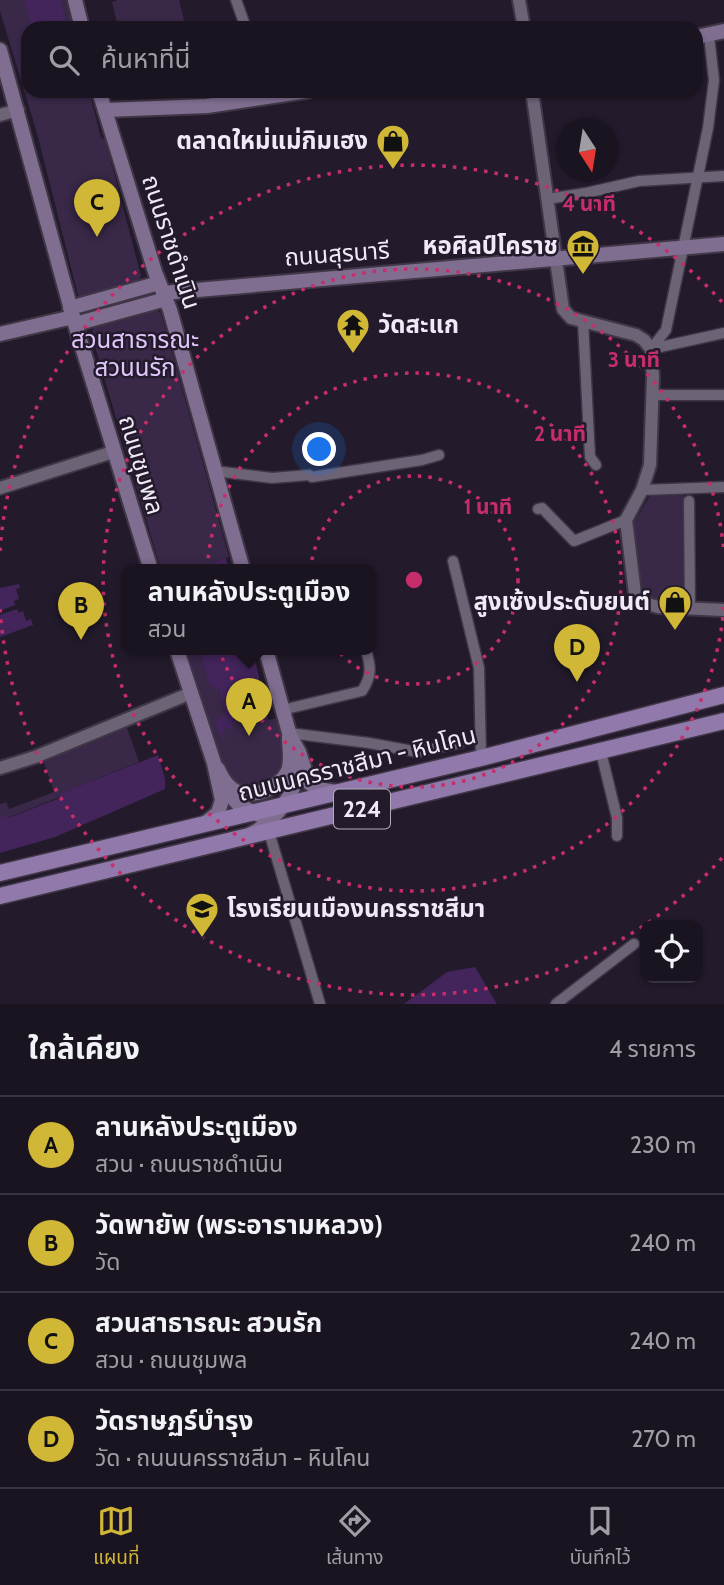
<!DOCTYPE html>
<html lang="th">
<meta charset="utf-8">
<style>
:root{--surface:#1a1421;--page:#231d2a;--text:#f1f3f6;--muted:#9f9ea5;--line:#38333f;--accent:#d1b736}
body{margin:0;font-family:Cabin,"Noto Sans Thai",sans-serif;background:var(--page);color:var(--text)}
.controls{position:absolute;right:21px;bottom:21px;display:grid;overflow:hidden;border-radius:14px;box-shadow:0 2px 5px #0004}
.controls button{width:63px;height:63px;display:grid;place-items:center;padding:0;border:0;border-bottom:2px solid var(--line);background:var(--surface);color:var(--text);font:35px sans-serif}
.compass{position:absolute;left:556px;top:119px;width:63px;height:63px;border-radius:50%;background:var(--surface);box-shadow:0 2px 5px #0004;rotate:168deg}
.you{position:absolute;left:320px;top:450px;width:24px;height:24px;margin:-18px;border:5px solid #fff;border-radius:50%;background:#1a73e8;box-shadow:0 0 0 10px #1a73e833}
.badge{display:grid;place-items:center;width:46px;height:46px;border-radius:50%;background:var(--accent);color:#111;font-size:23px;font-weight:700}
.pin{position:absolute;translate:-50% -58px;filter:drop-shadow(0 2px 4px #0008)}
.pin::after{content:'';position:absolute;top:37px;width:24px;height:21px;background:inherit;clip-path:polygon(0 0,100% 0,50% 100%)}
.popup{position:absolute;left:121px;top:564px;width:256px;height:91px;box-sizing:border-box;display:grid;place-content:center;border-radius:14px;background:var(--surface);filter:drop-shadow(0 2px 5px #0005);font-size:23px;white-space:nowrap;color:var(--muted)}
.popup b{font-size:26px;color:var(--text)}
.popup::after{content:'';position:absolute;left:50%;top:100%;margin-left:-14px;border:14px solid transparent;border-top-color:var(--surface)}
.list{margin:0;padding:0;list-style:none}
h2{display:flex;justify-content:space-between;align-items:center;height:91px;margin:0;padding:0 28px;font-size:30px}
h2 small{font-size:23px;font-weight:400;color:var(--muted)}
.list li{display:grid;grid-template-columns:46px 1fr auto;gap:21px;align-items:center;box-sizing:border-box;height:98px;padding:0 28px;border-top:2px solid var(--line)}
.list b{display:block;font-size:26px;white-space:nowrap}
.list p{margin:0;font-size:23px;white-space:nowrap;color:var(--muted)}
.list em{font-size:23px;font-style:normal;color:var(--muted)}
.icon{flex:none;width:38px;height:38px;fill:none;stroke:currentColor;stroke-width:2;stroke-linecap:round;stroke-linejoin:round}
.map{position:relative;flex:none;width:724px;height:1004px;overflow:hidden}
.search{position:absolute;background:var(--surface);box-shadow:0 2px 5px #0004;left:21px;right:21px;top:21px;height:77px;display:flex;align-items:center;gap:18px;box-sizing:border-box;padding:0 24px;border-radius:21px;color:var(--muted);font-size:26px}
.sheet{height:483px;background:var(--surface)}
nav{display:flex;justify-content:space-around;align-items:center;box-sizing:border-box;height:98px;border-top:2px solid var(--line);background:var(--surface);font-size:19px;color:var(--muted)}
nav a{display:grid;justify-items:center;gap:4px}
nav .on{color:var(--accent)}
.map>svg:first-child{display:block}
.green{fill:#392848}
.water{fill:#43255c}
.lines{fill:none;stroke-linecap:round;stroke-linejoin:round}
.minor-casing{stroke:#3f3746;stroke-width:13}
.tertiary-casing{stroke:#3f3746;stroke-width:16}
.secondary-casing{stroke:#3f3746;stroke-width:18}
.primary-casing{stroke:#3f3746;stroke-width:19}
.minor{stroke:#6d6377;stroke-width:10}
.tertiary{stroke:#6d6377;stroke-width:12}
.secondary{stroke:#806e91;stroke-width:14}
.primary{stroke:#9279ab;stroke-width:16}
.ring{fill:none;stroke:#c72d6a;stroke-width:3.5;stroke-dasharray:3.5 7}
.labels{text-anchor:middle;stroke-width:5;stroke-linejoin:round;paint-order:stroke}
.shield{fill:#231b2c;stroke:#b2acb9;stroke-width:2}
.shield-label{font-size:23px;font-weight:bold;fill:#f0eaf6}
.poi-label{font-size:24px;font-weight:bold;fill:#f0eaf6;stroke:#231b2c;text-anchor:end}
.street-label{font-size:24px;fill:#f0eaf6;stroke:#231b2c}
.park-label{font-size:24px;fill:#e0c6fa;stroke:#231b2c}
.centre{fill:#c72d6a;stroke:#231b2c;stroke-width:3.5}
.ring-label{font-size:21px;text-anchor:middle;font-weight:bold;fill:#c72d6a;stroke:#231b2c;stroke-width:5;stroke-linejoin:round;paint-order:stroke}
</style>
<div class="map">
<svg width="724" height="1004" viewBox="0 0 724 1004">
<rect width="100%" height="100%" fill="#231b2c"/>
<g class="green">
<path d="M 0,0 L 66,0 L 74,28 L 28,28 L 28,91 L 89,91 L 101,138 L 105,139 L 141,276 L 137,282 L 81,298 L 78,295 L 37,133 L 0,11 Z"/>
<path d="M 118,0 L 179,0 L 186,28 L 117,28 L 118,27 L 112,2 Z"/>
<path d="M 156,310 L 161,313 L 229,557 L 185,570 L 161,570 L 91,333 L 94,328 Z"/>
<path d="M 684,493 L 686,602 L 654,602 L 650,601 L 642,589 L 632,525 L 651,494 Z"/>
<path d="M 186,650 L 199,650 L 209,684 L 219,691 L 225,712 L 223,730 L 239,714 L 245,713 L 263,718 L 264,721 L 277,718 L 287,758 L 286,767 L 270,786 L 241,789 L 225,775 Z"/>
<path d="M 126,725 L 139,762 L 60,794 L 60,797 L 7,818 L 6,815 L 0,817 L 0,804 L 6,802 L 9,809 L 54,792 L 43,759 Z"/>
</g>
<g class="water">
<path d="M 24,0 L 60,0 L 68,28 L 32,28 Z"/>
<path d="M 226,558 L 229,570 L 185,570 Z"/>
<path d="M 19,584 L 20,588 L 16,589 L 19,599 L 14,601 L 15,605 L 0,611 L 0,588 Z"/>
<path d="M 17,609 L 19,613 L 23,611 L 26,621 L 31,619 L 33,625 L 0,637 L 0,615 Z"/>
<path d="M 199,650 L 253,650 L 268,720 L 264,722 L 263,718 L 253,721 L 249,714 L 239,714 L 233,719 L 232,727 L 223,730 L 224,734 L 220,735 L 216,722 L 225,712 L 219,691 L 209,685 Z"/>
<path d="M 158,755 L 165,779 L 165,789 L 55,837 L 0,853 L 0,817 L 6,815 L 8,818 L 60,798 L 59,794 Z"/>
<path d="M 475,967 L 497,1004 L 404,1004 L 447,972 Z"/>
</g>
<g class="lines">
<defs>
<g id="minor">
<path d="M 236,0 L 246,28"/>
<path d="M 547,199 L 586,193 L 639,181 L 724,176"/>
<path d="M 583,321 L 590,457 L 596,465"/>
<path d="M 651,349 L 666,330 L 708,128 L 714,80 L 709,36"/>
<path d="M 651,349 L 724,333"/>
<path d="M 653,395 L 724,395"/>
<path d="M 215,471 L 272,478 L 309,475 L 312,477 L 422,460 L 439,455"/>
<path d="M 642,490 L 724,487"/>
<path d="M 689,501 L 690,609"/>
<path d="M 538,509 L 542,508 L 574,541 L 626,520"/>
<path d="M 453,561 L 479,668 L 481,758"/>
<path d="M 282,710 L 362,691 C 372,676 371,667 366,650"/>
<path d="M 289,733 L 369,743 L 418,752 L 460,743"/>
<path d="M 601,752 L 617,818 L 617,836"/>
<path d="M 269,832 L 320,1004"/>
<path d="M 556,1004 L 634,944"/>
</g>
<g id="tertiary">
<path d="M 519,0 L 524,28"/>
<path d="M 532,91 L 563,309 L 571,318 L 636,335 L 644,340 L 651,349 L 653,377 L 650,465 L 642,490 L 626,520 L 635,594 L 644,603 L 658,607 L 724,610"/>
<path d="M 0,115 L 18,110"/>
<path d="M 0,488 L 113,452"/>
<path d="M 0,768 L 35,757 L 191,693"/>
</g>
<g id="secondary">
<path d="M 75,0 L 82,28"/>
<path d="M 696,37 L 724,31"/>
<path d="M 0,50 L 75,324 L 151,570"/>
<path d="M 99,91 L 155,272 L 170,310 L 243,570"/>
<path d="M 105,110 L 207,106 L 307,91"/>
<path d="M 163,293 L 724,244"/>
<path d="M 70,308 L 159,283"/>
<path d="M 75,324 L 166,299"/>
<path d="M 0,334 L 73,317"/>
<path d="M 177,650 L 214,763 L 222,800 L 218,813 L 204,824"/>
<path d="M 266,650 L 290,736 L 299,752 L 309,783 L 318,789 L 336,792"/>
<path d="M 218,769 C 221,776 225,783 231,788 C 248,802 279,789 288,771 C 292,760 289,748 289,737"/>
<path d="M 223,787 L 239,805 L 259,815"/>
<path d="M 251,834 C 275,821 301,790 297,761"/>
</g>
<g id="primary">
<path d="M 0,873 L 481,758 L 724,695"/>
<path d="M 0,896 L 724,721"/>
</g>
</defs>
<use href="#minor" class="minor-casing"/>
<use href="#tertiary" class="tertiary-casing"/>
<use href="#secondary" class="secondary-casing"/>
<use href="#primary" class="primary-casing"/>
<use href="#minor" class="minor"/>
<use href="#tertiary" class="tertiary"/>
<use href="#secondary" class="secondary"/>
<use href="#primary" class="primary"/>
</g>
<g class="ring">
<circle cx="414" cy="580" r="104"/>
<circle cx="414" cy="580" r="207"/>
<path d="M724 607A311 311 0 1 1 724 553"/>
<path d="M722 858A415 415 0 0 1 0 609M0 551A415 415 0 0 1 722 302"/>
</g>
<defs>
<symbol id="shop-pin" viewBox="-11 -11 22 30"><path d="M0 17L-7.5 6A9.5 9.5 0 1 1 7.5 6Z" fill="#d1b736" stroke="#231b2c"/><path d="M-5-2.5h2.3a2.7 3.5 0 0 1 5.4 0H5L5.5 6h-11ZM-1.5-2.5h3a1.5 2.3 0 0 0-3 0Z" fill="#111"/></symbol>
<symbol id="museum-pin" viewBox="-11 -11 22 30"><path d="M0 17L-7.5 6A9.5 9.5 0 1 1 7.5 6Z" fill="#d1b736" stroke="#231b2c"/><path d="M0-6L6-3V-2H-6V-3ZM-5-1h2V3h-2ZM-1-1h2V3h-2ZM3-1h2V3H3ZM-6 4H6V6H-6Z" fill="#111"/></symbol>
<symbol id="temple-pin" viewBox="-11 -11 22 30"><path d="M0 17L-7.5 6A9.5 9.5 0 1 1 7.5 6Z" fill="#d1b736" stroke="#231b2c"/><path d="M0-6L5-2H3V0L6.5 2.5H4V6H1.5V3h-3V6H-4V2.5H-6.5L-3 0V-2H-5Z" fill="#111"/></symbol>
<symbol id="school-pin" viewBox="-11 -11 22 30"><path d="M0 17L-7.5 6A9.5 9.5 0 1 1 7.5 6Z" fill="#d1b736" stroke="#231b2c"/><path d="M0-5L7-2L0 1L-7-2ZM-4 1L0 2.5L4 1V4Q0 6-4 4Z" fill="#111"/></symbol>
</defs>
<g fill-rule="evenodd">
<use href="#shop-pin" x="374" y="122" width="38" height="52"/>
<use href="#museum-pin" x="564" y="227" width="38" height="52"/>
<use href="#temple-pin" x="334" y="306" width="38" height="52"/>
<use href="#shop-pin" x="656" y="583" width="38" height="52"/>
<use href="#school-pin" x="183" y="890" width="38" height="52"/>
</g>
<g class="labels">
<rect class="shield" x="334" y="789.5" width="56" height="39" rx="5"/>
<g class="shield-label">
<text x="362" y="817">224</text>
</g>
<g class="poi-label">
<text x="368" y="149">ตลาดใหม่แม่กิมเฮง</text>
<text x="558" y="254">หอศิลป์โคราช</text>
<text x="378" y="333" text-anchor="start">วัดสะแก</text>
<text x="650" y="610">สูงเซ้งประดับยนต์</text>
<text x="227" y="917" text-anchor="start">โรงเรียนเมืองนครราชสีมา</text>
</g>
<g class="street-label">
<text transform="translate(171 242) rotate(72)" y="8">ถนนราชดำเนิน</text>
<text transform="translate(337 254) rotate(-4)" y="8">ถนนสุรนารี</text>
<text transform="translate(141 465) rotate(73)" y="8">ถนนชุมพล</text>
<text transform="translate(357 764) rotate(-14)" y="8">ถนนนครราชสีมา - หินโคน</text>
</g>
<g class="park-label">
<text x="135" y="348">สวนสาธารณะ<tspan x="135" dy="28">สวนนรัก</tspan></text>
</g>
</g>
<circle cx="414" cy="580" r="10" class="centre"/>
<g class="ring-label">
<text x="589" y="211">4 นาที</text>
<text x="634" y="367">3 นาที</text>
<text x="560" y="441">2 นาที</text>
<text x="488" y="514">1 นาที</text>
</g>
</svg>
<div class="controls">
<button><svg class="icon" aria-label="locate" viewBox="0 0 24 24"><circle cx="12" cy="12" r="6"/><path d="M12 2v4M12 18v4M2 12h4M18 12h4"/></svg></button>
</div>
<svg class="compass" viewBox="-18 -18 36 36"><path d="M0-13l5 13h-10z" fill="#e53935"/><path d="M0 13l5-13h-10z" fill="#9f9ea5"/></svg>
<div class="you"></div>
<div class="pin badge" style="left:249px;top:736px">A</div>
<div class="popup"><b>ลานหลังประตูเมือง</b>สวน</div>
<div class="pin badge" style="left:81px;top:640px">B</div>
<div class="pin badge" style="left:97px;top:237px">C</div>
<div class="pin badge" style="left:577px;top:682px">D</div>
<div class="search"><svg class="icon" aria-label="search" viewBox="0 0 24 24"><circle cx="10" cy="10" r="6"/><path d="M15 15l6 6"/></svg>ค้นหาที่นี่</div>
</div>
<section class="sheet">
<h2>ใกล้เคียง<small>4 รายการ</small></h2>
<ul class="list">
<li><span class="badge">A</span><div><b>ลานหลังประตูเมือง</b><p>สวน · ถนนราชดำเนิน</p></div><em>230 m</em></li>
<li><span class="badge">B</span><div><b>วัดพายัพ (พระอารามหลวง)</b><p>วัด</p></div><em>240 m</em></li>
<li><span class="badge">C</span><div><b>สวนสาธารณะ สวนรัก</b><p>สวน · ถนนชุมพล</p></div><em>240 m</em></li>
<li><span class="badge">D</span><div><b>วัดราษฏร์บำรุง</b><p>วัด · ถนนนครราชสีมา - หินโคน</p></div><em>270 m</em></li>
</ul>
</section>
<nav>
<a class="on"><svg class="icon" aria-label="map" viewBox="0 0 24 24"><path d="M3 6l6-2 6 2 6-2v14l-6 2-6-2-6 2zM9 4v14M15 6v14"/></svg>แผนที่</a>
<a><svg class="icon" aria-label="directions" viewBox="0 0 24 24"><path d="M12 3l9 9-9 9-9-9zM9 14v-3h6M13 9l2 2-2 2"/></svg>เส้นทาง</a>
<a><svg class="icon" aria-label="saved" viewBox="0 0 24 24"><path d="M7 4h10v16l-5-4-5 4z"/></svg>บันทึกไว้</a>
</nav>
